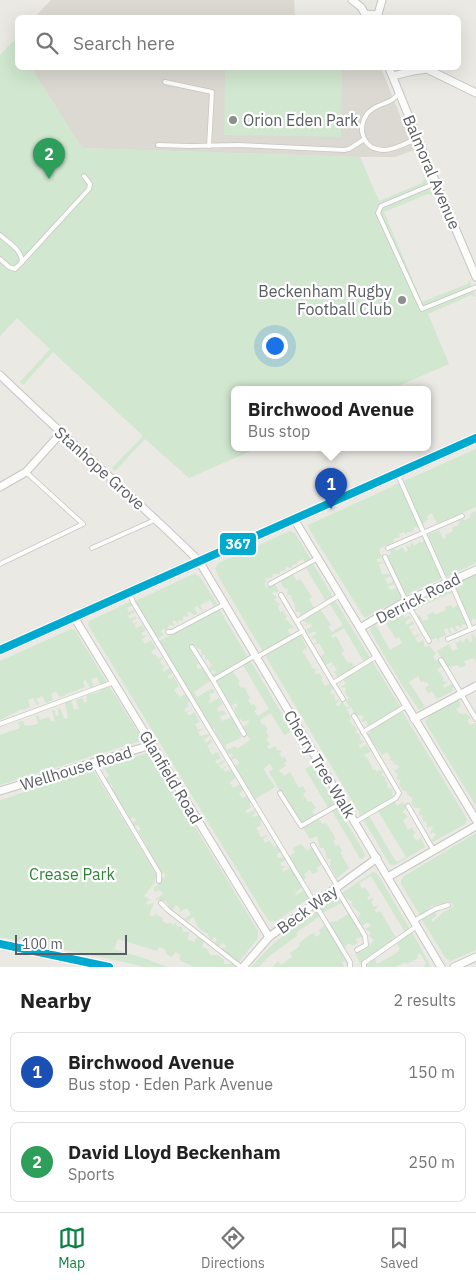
<!DOCTYPE html>
<meta charset="utf-8">
<style>
:root{--surface:#fff;--page:#f6f6f6;--text:#222;--muted:#767676;--line:#e0e0e0;--accent:#0b8043}
body{margin:0;font-family:"IBM Plex Sans",sans-serif;background:var(--page);color:var(--text)}
.scale{position:absolute;left:15px;bottom:12px;width:112px;box-sizing:border-box;padding-left:5px;border:2px solid #5a5d63;border-top:0;font-size:14px;line-height:18px;white-space:nowrap;color:#5a5d63;-webkit-text-stroke:4px #fff;paint-order:stroke}
.you{position:absolute;left:274px;top:345px;width:18px;height:18px;margin:-12px;border:4px solid #fff;border-radius:50%;background:#1a73e8;box-shadow:0 0 0 8px #1a73e833}
.badge{display:grid;place-items:center;width:32px;height:32px;border-radius:50%;background:var(--accent);color:#fff;font-size:16px;font-weight:700}
.pin{position:absolute;translate:-50% -41px;filter:drop-shadow(0 1px 2px #0008)}
.pin::after{content:'';position:absolute;top:26px;width:18px;height:15px;background:inherit;clip-path:polygon(0 0,100% 0,50% 100%)}
.popup{position:absolute;left:231px;top:386px;width:200px;height:65px;box-sizing:border-box;display:grid;place-content:center;border-radius:8px;background:var(--surface);filter:drop-shadow(0 1px 4px #0005);font-size:16px;white-space:nowrap;color:var(--muted)}
.popup b{font-size:19px;color:var(--text)}
.popup::after{content:'';position:absolute;left:50%;top:100%;margin-left:-10px;border:10px solid transparent;border-top-color:var(--surface)}
.list{margin:0;padding:0;list-style:none}
h2{display:flex;justify-content:space-between;align-items:center;height:65px;margin:0;padding:0 20px;font-size:21px}
h2 small{font-size:16px;font-weight:400;color:var(--muted)}
.list li{display:grid;grid-template-columns:32px 1fr auto;gap:15px;align-items:center;box-sizing:border-box;height:80px;margin:0 10px 10px;padding:0 10px;border:1px solid var(--line);border-radius:8px}
.list b{display:block;font-size:19px;white-space:nowrap}
.list p{margin:0;font-size:16px;white-space:nowrap;color:var(--muted)}
.list em{font-size:16px;font-style:normal;color:var(--muted)}
.icon{flex:none;width:28px;height:28px;fill:none;stroke:currentColor;stroke-width:2;stroke-linecap:round;stroke-linejoin:round}
.map{position:relative;flex:none;width:476px;height:967px;overflow:hidden}
.search{position:absolute;background:var(--surface);box-shadow:0 5px 20px #0002;left:15px;right:15px;top:15px;height:55px;display:flex;align-items:center;gap:12px;box-sizing:border-box;padding:0 18px;border-radius:8px;color:var(--muted);font-size:19px}
.sheet{height:245px;background:var(--surface)}
nav{display:flex;justify-content:space-around;align-items:center;box-sizing:border-box;height:70px;border-top:1px solid var(--line);background:var(--surface);font-size:14px;color:var(--muted)}
nav a{display:grid;justify-items:center;gap:2px}
nav .on{color:var(--accent)}
.map>svg:first-child{display:block}
.education{fill:#dbd9d2}
.green{fill:#d1e7cf}
.lines{fill:none;stroke-linecap:round;stroke-linejoin:round}
.service-casing{stroke:#c6c6c5;stroke-width:5.5}
.minor-casing{stroke:#c6c6c5;stroke-width:9}
.tertiary-casing{stroke:#c6c6c5;stroke-width:11}
.service{stroke:#fcfcfb;stroke-width:4}
.minor{stroke:#fcfcfb;stroke-width:7}
.tertiary{stroke:#fcfcfb;stroke-width:9}
.bus-1-casing{stroke:#fff;stroke-width:11}
.bus-1{stroke:#00a9ce;stroke-width:8}
.poi-dot{fill:#8c8e90;stroke:#fff;stroke-width:2}
.labels{text-anchor:middle;stroke-width:4.5;stroke-linejoin:round;paint-order:stroke}
.poi-label{font-size:16px;fill:#5a5d63;stroke:#fff;text-anchor:start}
.street-label{font-size:16px;fill:#5a5d63;stroke:#fff}
.park-label{font-size:16px;fill:#308338;stroke:#fff}
.line-badge{stroke:#fff;stroke-width:2}
.badge-label{font-size:14px;text-anchor:middle;font-weight:bold;fill:#fff}
</style>
<div class="map">
<svg width="476" height="967" viewBox="0 0 476 967">
<rect width="100%" height="100%" fill="#eae9e4"/>
<g class="education">
<path d="M 51,0 L 294,0 L 295,17 L 35,17 Z"/>
<path d="M 31,68 L 381,68 L 414,150 L 395,157 L 360,157 L 82,148 Z"/>
</g>
<g class="green">
<path d="M 14,40 L 17,47 L 18,68 L 31,68 L 82,148 L 360,157 L 379,201 L 422,183 L 425,178 L 433,195 L 428,194 L 384,212 L 422,302 L 467,284 L 469,280 L 476,297 L 471,295 L 428,314 L 449,364 L 389,390 L 235,390 L 235,448 L 258,448 L 189,478 L 145,439 L 115,471 L 112,468 L 143,436 L 53,352 L 23,385 L 20,382 L 50,349 L 17,318 L 0,336 L 0,55 Z"/>
<path d="M 225,68 L 342,68 L 341,137 L 224,135 Z"/>
<path d="M 476,449 L 476,507 L 438,523 L 436,522 L 432,513 L 427,516 L 428,519 L 422,525 L 404,481 Z"/>
<path d="M 400,483 L 419,528 L 414,527 L 413,532 L 407,532 L 407,535 L 404,532 L 399,534 L 400,537 L 393,539 L 394,542 L 379,549 L 382,558 L 377,559 L 377,562 L 384,562 L 379,565 L 382,574 L 389,574 L 391,576 L 385,579 L 388,584 L 394,581 L 394,584 L 388,587 L 390,590 L 397,588 L 401,597 L 401,598 L 367,617 L 364,617 L 309,529 L 308,525 Z"/>
<path d="M 476,511 L 476,563 L 446,577 L 428,537 L 429,534 L 439,530 L 443,539 L 446,538 L 445,535 L 453,531 L 452,527 L 458,526 L 460,519 L 465,520 L 471,517 L 470,514 Z"/>
<path d="M 290,531 L 295,533 L 311,560 L 305,563 L 303,559 L 297,562 L 298,564 L 292,565 L 292,568 L 286,567 L 285,571 L 280,571 L 280,574 L 273,574 L 272,578 L 266,578 L 265,586 L 266,588 L 275,584 L 279,591 L 277,593 L 274,591 L 272,594 L 277,597 L 274,600 L 280,604 L 278,607 L 280,612 L 285,610 L 283,613 L 287,616 L 285,619 L 289,622 L 291,620 L 289,623 L 294,627 L 288,630 L 291,636 L 263,652 L 221,581 L 215,568 L 219,563 Z"/>
<path d="M 425,538 L 442,578 L 406,595 L 387,556 L 391,554 L 390,550 L 395,548 L 397,551 L 402,547 L 405,552 L 408,551 L 406,545 L 410,547 L 412,542 L 414,546 L 419,543 L 419,541 L 422,543 Z"/>
<path d="M 313,564 L 333,597 L 326,601 L 306,568 Z"/>
<path d="M 194,574 L 200,577 L 218,605 L 211,609 L 214,606 L 210,600 L 200,605 L 203,610 L 201,611 L 197,606 L 194,608 L 198,614 L 194,615 L 189,611 L 187,613 L 189,617 L 183,616 L 183,621 L 179,620 L 178,623 L 174,620 L 172,622 L 175,625 L 173,626 L 169,625 L 167,630 L 163,628 L 161,632 L 164,635 L 157,639 L 135,601 Z"/>
<path d="M 293,575 L 297,581 L 300,579 L 312,597 L 309,599 L 314,608 L 300,616 L 300,612 L 296,612 C 296,605 292,602 291,595 L 287,595 L 288,589 L 284,588 L 280,581 Z"/>
<path d="M 476,575 L 476,620 L 473,618 L 470,624 L 453,585 Z"/>
<path d="M 450,586 L 453,592 L 417,608 L 415,611 L 417,616 L 420,615 L 423,621 L 429,619 L 427,615 L 433,612 L 435,615 L 446,610 L 445,607 L 451,605 L 453,608 L 458,605 L 468,625 L 462,624 L 461,628 L 457,625 L 455,628 L 458,630 L 456,632 L 452,627 L 449,629 L 452,633 L 450,634 L 447,628 L 444,629 L 446,635 L 439,638 L 439,643 L 437,638 L 430,640 L 410,604 Z"/>
<path d="M 335,600 L 370,658 L 364,662 L 344,628 L 331,636 L 333,638 L 336,636 L 344,651 L 341,653 L 348,663 L 351,662 L 355,667 L 337,678 L 336,673 L 333,673 L 337,670 L 334,665 L 328,669 L 333,665 L 332,662 L 326,665 L 320,657 L 325,653 L 319,643 L 313,645 L 317,642 L 315,638 L 313,639 L 311,637 L 317,634 L 315,631 L 309,634 L 306,630 L 312,626 L 310,623 L 305,626 L 307,623 L 302,620 L 320,609 L 331,625 L 328,627 L 332,632 L 343,625 L 329,603 Z"/>
<path d="M 130,602 L 133,605 L 127,608 L 129,612 L 135,609 L 134,613 L 128,616 L 130,619 L 135,616 L 137,618 L 132,621 L 133,624 L 139,621 L 135,625 L 136,628 L 142,625 L 146,630 L 141,633 L 143,636 L 148,635 L 142,639 L 145,644 L 151,640 L 156,648 L 151,652 L 153,655 L 155,654 L 158,659 L 162,657 L 163,658 L 160,661 L 163,666 L 168,664 L 162,669 L 164,672 L 169,668 L 173,673 L 167,677 L 169,679 L 174,676 L 174,678 L 179,686 L 174,690 L 180,697 L 185,694 L 190,701 L 188,703 L 189,706 L 184,709 L 186,712 L 192,709 L 187,713 L 189,716 L 194,712 L 200,722 L 195,724 L 198,730 L 204,728 L 198,732 L 200,736 L 209,734 L 209,736 L 204,740 L 206,743 L 211,739 L 212,742 L 207,746 L 209,749 L 214,745 L 209,750 L 212,755 L 217,752 L 221,758 L 215,761 L 217,764 L 224,760 L 225,762 L 219,766 L 221,769 L 229,765 L 223,769 L 225,772 L 229,770 L 231,771 L 233,770 L 237,777 L 230,782 L 233,788 L 241,784 L 244,790 L 239,793 L 242,798 L 247,796 L 251,802 L 249,804 L 251,807 L 245,811 L 247,813 L 254,810 L 256,813 L 252,815 L 253,817 L 259,815 L 262,820 L 260,822 L 261,825 L 256,828 L 258,831 L 264,829 L 258,832 L 261,837 L 268,835 L 263,839 L 265,843 L 269,840 L 274,847 L 278,845 L 281,852 L 277,854 L 278,858 L 285,857 L 286,860 L 280,863 L 281,866 L 287,866 L 282,869 L 283,872 L 291,867 L 303,887 L 295,893 L 296,895 L 305,890 L 309,898 L 277,921 L 269,921 L 261,909 L 88,625 L 89,621 Z"/>
<path d="M 219,609 L 248,657 L 215,677 L 211,675 L 215,673 L 214,670 L 210,672 L 208,669 L 212,666 L 208,659 L 205,660 L 205,655 L 203,655 L 202,657 L 201,649 L 198,649 L 194,644 L 189,646 L 197,661 L 200,663 L 196,665 L 198,669 L 203,668 L 210,681 L 194,692 L 197,697 L 211,689 L 213,689 L 215,692 L 209,695 L 211,699 L 208,701 L 210,703 L 219,698 L 223,704 L 217,708 L 219,712 L 223,710 L 226,714 L 220,717 L 222,721 L 232,717 L 239,730 L 241,738 L 225,745 L 227,750 L 235,746 L 237,749 L 250,740 L 243,727 L 249,723 L 248,720 L 243,722 L 241,719 L 238,720 L 234,708 L 238,706 L 237,703 L 231,706 L 216,682 L 217,680 L 232,671 L 240,681 L 238,683 L 241,688 L 244,687 L 250,698 L 248,700 L 251,705 L 254,704 L 257,709 L 254,711 L 258,716 L 269,709 L 243,665 L 250,660 L 292,731 L 284,735 L 271,713 L 260,720 L 262,725 L 265,724 L 268,730 L 266,731 L 269,737 L 266,739 L 270,744 L 267,746 L 269,749 L 275,746 L 278,751 L 280,750 L 282,752 L 279,753 L 282,758 L 285,757 L 287,761 L 284,763 L 286,766 L 279,770 L 281,773 L 282,773 L 284,776 L 290,772 L 299,788 L 303,786 L 306,792 L 303,794 L 308,802 L 311,801 L 316,808 L 312,811 L 316,817 L 303,824 L 297,820 L 269,772 L 273,769 L 270,764 L 265,767 L 264,770 L 275,787 L 255,799 L 235,766 L 240,763 L 236,758 L 231,760 L 230,758 L 233,756 L 232,753 L 229,755 L 215,732 L 215,728 L 212,729 L 159,641 Z"/>
<path d="M 400,610 L 405,618 L 409,616 L 411,618 L 405,622 L 407,625 L 413,621 L 414,624 L 409,627 L 410,630 L 416,628 L 411,631 L 414,636 L 419,634 L 420,635 L 415,638 L 418,643 L 423,640 L 425,647 L 429,645 L 436,654 L 433,656 L 436,661 L 438,660 L 442,666 L 437,670 L 439,673 L 444,669 L 440,673 L 443,677 L 443,681 L 448,682 L 443,685 L 444,688 L 452,684 L 454,687 L 452,689 L 453,691 L 437,699 L 432,691 L 428,693 L 425,688 L 429,685 L 427,682 L 425,683 L 424,681 L 421,682 L 418,676 L 409,682 L 425,707 L 419,710 L 402,685 L 370,631 L 372,627 L 376,625 L 390,650 L 402,643 L 399,637 L 396,639 L 384,620 Z"/>
<path d="M 71,629 L 75,630 L 78,635 L 107,683 L 100,685 L 97,677 L 91,679 L 94,687 L 90,688 L 86,680 L 83,681 L 85,687 L 60,697 L 56,691 L 51,694 L 53,700 L 46,703 L 42,696 L 36,699 L 39,704 L 37,705 L 33,698 L 28,700 L 30,707 L 24,710 L 22,709 L 0,720 L 0,661 Z"/>
<path d="M 473,634 L 476,639 L 476,661 L 473,658 L 464,661 L 466,665 L 460,668 L 458,665 L 449,667 L 452,674 L 437,651 L 449,644 L 452,651 L 458,649 L 455,642 L 458,643 L 460,640 L 463,643 L 467,637 L 470,643 L 473,641 L 471,635 Z"/>
<path d="M 298,636 L 301,636 L 307,648 L 302,651 L 304,655 L 309,652 L 305,655 L 311,665 L 316,662 L 311,666 L 312,669 L 314,668 L 316,670 L 320,668 L 314,672 L 316,675 L 319,673 L 323,678 L 321,680 L 325,686 L 331,683 L 333,688 L 330,693 L 332,695 L 334,693 L 335,700 L 339,699 L 336,705 L 339,706 L 342,701 L 347,708 L 349,706 L 345,700 L 349,698 L 345,693 L 346,688 L 340,687 L 346,684 L 343,679 L 372,661 L 401,708 L 367,727 L 367,721 L 362,722 L 363,716 L 360,715 L 356,717 L 351,707 L 347,709 L 351,718 L 349,721 L 357,729 L 355,732 L 361,736 L 359,739 L 364,742 L 359,745 L 360,748 L 366,745 L 371,751 L 364,755 L 368,759 L 373,770 L 376,770 L 377,772 L 381,770 L 383,772 L 381,775 L 386,778 L 385,781 L 388,783 L 387,788 L 393,789 L 392,795 L 395,796 L 361,816 L 265,655 Z"/>
<path d="M 109,686 L 141,737 L 140,741 L 0,785 L 0,735 L 20,728 L 18,722 L 23,721 L 25,726 L 38,724 L 36,716 L 38,715 L 40,720 L 49,717 L 51,722 L 55,721 L 52,710 L 55,710 L 56,716 L 59,715 L 58,709 L 60,708 L 64,719 L 68,718 L 65,702 L 71,700 L 74,710 L 79,709 L 76,700 L 83,698 L 84,703 L 87,702 L 87,695 L 100,692 L 99,690 Z"/>
<path d="M 458,699 L 461,706 L 456,709 L 460,714 L 462,713 L 463,715 L 466,713 L 469,717 L 471,716 L 472,717 L 467,720 L 470,725 L 476,723 L 476,806 L 425,722 L 428,717 Z"/>
<path d="M 402,711 L 467,819 L 465,824 L 433,842 L 432,840 L 436,834 L 433,832 L 431,834 L 430,833 L 433,827 L 430,826 L 428,828 L 427,827 L 427,822 L 423,821 L 422,815 L 419,816 L 420,808 L 415,808 L 411,803 L 413,798 L 409,796 L 405,790 L 403,791 L 399,784 L 401,781 L 396,778 L 398,775 L 394,771 L 399,768 L 397,764 L 394,765 L 393,761 L 389,760 L 391,758 L 387,752 L 382,755 L 367,735 L 371,732 L 370,730 Z"/>
<path d="M 147,753 L 152,756 L 258,931 L 258,938 L 238,963 L 221,949 L 226,947 L 224,943 L 218,946 L 215,942 L 217,940 L 215,937 L 211,940 L 207,933 L 205,933 L 197,926 L 194,917 L 186,921 L 184,919 L 191,914 L 187,908 L 179,912 L 180,909 L 177,905 L 172,910 L 169,907 L 166,901 L 155,900 L 163,894 L 160,890 L 155,892 L 153,888 L 158,885 L 162,878 L 165,877 L 165,874 L 161,872 L 151,857 L 153,856 L 147,849 L 148,848 L 138,831 L 141,829 L 138,825 L 133,827 L 131,823 L 136,821 L 134,817 L 130,819 L 123,807 L 120,808 L 112,793 L 113,792 L 111,788 L 113,787 L 111,784 L 108,786 L 104,779 L 109,776 L 104,767 Z"/>
<path d="M 312,765 L 336,805 L 329,809 L 305,769 Z"/>
<path d="M 93,770 L 156,874 L 155,882 L 144,896 L 150,900 L 146,902 L 147,905 L 154,903 L 149,915 L 153,917 L 155,914 L 163,918 L 162,921 L 168,924 L 170,922 L 172,925 L 177,922 L 176,926 L 182,927 L 183,932 L 190,932 L 187,939 L 194,942 L 197,937 L 204,941 L 202,947 L 207,949 L 210,955 L 218,955 L 224,960 L 224,964 L 233,964 L 236,966 L 235,967 L 194,967 L 179,960 L 181,955 L 175,952 L 172,957 L 166,954 L 165,949 L 159,947 L 157,951 L 118,939 L 114,949 L 146,959 L 167,967 L 144,967 L 120,961 L 0,937 L 0,800 Z"/>
<path d="M 394,801 L 397,806 L 403,802 L 406,807 L 403,812 L 408,817 L 403,820 L 408,830 L 413,827 L 413,831 L 416,832 L 413,835 L 416,841 L 421,838 L 425,847 L 395,865 L 390,865 L 363,819 L 369,816 L 395,860 L 398,862 L 406,857 L 378,811 Z"/>
<path d="M 338,808 L 364,852 L 365,856 L 361,860 L 332,811 Z"/>
<path d="M 319,819 L 322,824 L 326,823 L 336,839 L 333,841 L 336,846 L 339,845 L 342,851 L 340,852 L 349,868 L 337,878 L 330,866 L 331,859 L 327,859 L 324,848 L 320,848 L 317,836 L 310,839 L 303,828 Z"/>
<path d="M 476,833 L 476,950 L 450,961 L 445,957 L 422,920 L 436,912 L 436,916 L 431,920 L 433,922 L 443,912 L 453,907 L 452,903 L 446,902 L 444,904 C 440,904 432,905 429,908 C 425,911 426,913 420,915 L 401,884 L 401,880 L 404,876 Z"/>
<path d="M 301,844 L 307,851 L 312,848 L 322,864 L 316,868 L 318,871 L 313,874 L 310,870 L 304,874 L 306,878 L 303,880 L 289,857 L 295,852 L 293,848 Z"/>
<path d="M 373,872 L 376,873 L 380,878 L 410,929 L 405,932 L 371,876 L 359,883 L 362,889 L 365,887 L 370,895 L 367,897 L 369,900 L 372,898 L 374,900 L 371,902 L 374,907 L 377,906 L 378,907 L 374,910 L 377,913 L 380,911 L 396,938 L 360,964 L 355,953 C 364,952 369,947 374,940 L 369,936 L 371,932 L 365,929 L 371,926 L 368,922 L 363,925 L 361,924 L 358,917 L 361,914 L 351,905 L 353,902 L 344,897 L 342,893 Z"/>
<path d="M 339,895 L 363,937 L 365,943 L 362,937 L 355,939 L 358,943 L 352,946 L 350,943 L 344,947 L 328,923 L 337,921 L 348,914 L 341,903 L 322,913 L 320,909 Z"/>
<path d="M 317,911 L 320,916 L 296,933 L 298,935 L 268,957 L 259,967 L 251,967 L 274,943 Z"/>
<path d="M 325,925 L 348,962 L 349,965 L 347,966 L 345,961 L 342,962 L 344,967 L 273,967 L 278,961 L 281,965 L 292,957 L 290,953 L 300,946 L 299,943 L 313,933 L 316,937 L 321,933 L 319,930 Z"/>
<path d="M 412,932 L 431,967 L 423,967 L 426,963 L 420,953 L 417,955 L 418,958 L 407,964 L 406,962 L 395,967 L 366,967 L 366,965 L 375,959 L 377,964 L 395,954 L 400,949 L 397,943 Z"/>
</g>
<g class="lines">
<defs>
<g id="service">
<path d="M 165,82 L 212,92 L 209,146"/>
<path d="M 399,94 C 396,96 394,99 390,101 C 382,105 373,106 367,114 C 356,130 364,150 384,150 C 395,150 408,142 418,138"/>
<path d="M 158,145 L 190,146 L 238,145 L 344,150 L 349,149 L 363,140"/>
<path d="M 436,183 L 381,206 L 378,213 L 422,309 L 476,287"/>
<path d="M 0,235 C 8,242 22,250 22,262 L 15,269 L 9,267 L 0,259"/>
<path d="M 22,262 L 89,189 L 90,184 L 84,176"/>
<path d="M 397,473 L 446,583"/>
<path d="M 92,548 L 157,519"/>
<path d="M 388,548 L 462,516"/>
<path d="M 385,557 L 406,601 L 429,641"/>
<path d="M 0,564 L 83,524 L 26,472"/>
<path d="M 450,581 L 471,629"/>
<path d="M 270,584 L 318,558"/>
<path d="M 129,592 L 133,602 L 350,962 L 350,967"/>
<path d="M 281,595 L 333,683 L 377,656"/>
<path d="M 297,621 L 340,595"/>
<path d="M 168,632 L 172,632 L 225,604"/>
<path d="M 448,639 L 476,627"/>
<path d="M 192,647 L 213,680 L 256,655"/>
<path d="M 257,657 L 303,631"/>
<path d="M 441,660 L 476,719"/>
<path d="M 213,680 L 244,734"/>
<path d="M 333,683 L 343,699"/>
<path d="M 354,716 L 399,793 L 396,798 L 355,822"/>
<path d="M 0,724 L 114,682"/>
<path d="M 363,732 L 406,706"/>
<path d="M 93,762 L 159,873 L 159,881"/>
<path d="M 280,793 L 301,826 L 343,802"/>
<path d="M 408,806 L 434,851"/>
<path d="M 313,845 L 338,887"/>
<path d="M 336,888 L 365,936 L 366,945 L 357,950"/>
<path d="M 161,903 L 169,911 L 241,967"/>
<path d="M 414,921 L 435,909 L 448,905"/>
<path d="M 364,967 L 364,963 L 417,926"/>
</g>
<g id="minor">
<path d="M 352,0 L 361,7 L 365,14 L 378,15"/>
<path d="M 377,18 L 382,0"/>
<path d="M 389,68 L 436,183 L 476,277"/>
<path d="M 393,76 L 413,71 L 427,69 L 476,93"/>
<path d="M 0,375 C 65,438 134,497 199,561 L 441,967"/>
<path d="M 0,487 L 26,472 L 61,433"/>
<path d="M 294,519 L 476,820"/>
<path d="M 74,617 L 269,937"/>
<path d="M 360,628 L 406,601 L 476,570"/>
<path d="M 414,719 L 476,686"/>
<path d="M 0,791 L 151,745"/>
<path d="M 388,877 L 476,826"/>
<path d="M 243,967 L 269,937 L 377,858"/>
<path d="M 454,967 L 476,957"/>
</g>
<g id="tertiary">
<path d="M 0,650 L 476,438"/>
<path d="M 0,944 L 109,967"/>
</g>
</defs>
<use href="#service" class="service-casing"/>
<use href="#minor" class="minor-casing"/>
<use href="#tertiary" class="tertiary-casing"/>
<use href="#service" class="service"/>
<use href="#minor" class="minor"/>
<use href="#tertiary" class="tertiary"/>
<defs>
<g id="bus-1">
<path d="M 0,650 L 476,438"/>
<path d="M 0,944 L 109,967"/>
</g>
</defs>
<use href="#bus-1" class="bus-1-casing"/>
<use href="#bus-1" class="bus-1"/>
</g>
<g class="poi-dot">
<circle cx="233" cy="120" r="5"/>
<circle cx="402" cy="300" r="5"/>
</g>
<g class="labels">
<g class="poi-label">
<text x="243" y="126">Orion Eden Park</text>
<text x="392" y="297" text-anchor="end">Beckenham Rugby<tspan x="392" dy="18">Football Club</tspan></text>
</g>
<g class="street-label">
<text transform="translate(432 172) rotate(67)" y="6">Balmoral Avenue</text>
<text transform="translate(100 468) rotate(42)" y="6">Stanhope Grove</text>
<text transform="translate(418 598) rotate(-27)" y="6">Derrick Road</text>
<text transform="translate(320 764) rotate(59)" y="6">Cherry Tree Walk</text>
<text transform="translate(76 768) rotate(-17)" y="6">Wellhouse Road</text>
<text transform="translate(171 777) rotate(59)" y="6">Glanfield Road</text>
<text transform="translate(307 909) rotate(-36)" y="6">Beck Way</text>
</g>
<g class="park-label">
<text x="72" y="880">Crease Park</text>
</g>
</g>
<rect class="line-badge" x="219" y="532" width="38" height="24" rx="5" fill="#00a9ce"/>
<g class="badge-label">
<text x="238" y="549">367</text>
</g>
</svg>
<div class="scale">100 m</div>
<div class="you"></div>
<div class="pin badge" style="left:331px;top:509px;background:#1a4fb4">1</div>
<div class="popup"><b>Birchwood Avenue</b>Bus stop</div>
<div class="pin badge" style="left:49px;top:179px;background:#2e9e5b">2</div>
<div class="search"><svg class="icon" aria-label="search" viewBox="0 0 24 24"><circle cx="10" cy="10" r="6"/><path d="M15 15l6 6"/></svg>Search here</div>
</div>
<section class="sheet">
<h2>Nearby<small>2 results</small></h2>
<ul class="list">
<li><span class="badge" style="background:#1a4fb4">1</span><div><b>Birchwood Avenue</b><p>Bus stop · Eden Park Avenue</p></div><em>150 m</em></li>
<li><span class="badge" style="background:#2e9e5b">2</span><div><b>David Lloyd Beckenham</b><p>Sports</p></div><em>250 m</em></li>
</ul>
</section>
<nav>
<a class="on"><svg class="icon" aria-label="map" viewBox="0 0 24 24"><path d="M3 6l6-2 6 2 6-2v14l-6 2-6-2-6 2zM9 4v14M15 6v14"/></svg>Map</a>
<a><svg class="icon" aria-label="directions" viewBox="0 0 24 24"><path d="M12 3l9 9-9 9-9-9zM9 14v-3h6M13 9l2 2-2 2"/></svg>Directions</a>
<a><svg class="icon" aria-label="saved" viewBox="0 0 24 24"><path d="M7 4h10v16l-5-4-5 4z"/></svg>Saved</a>
</nav>
